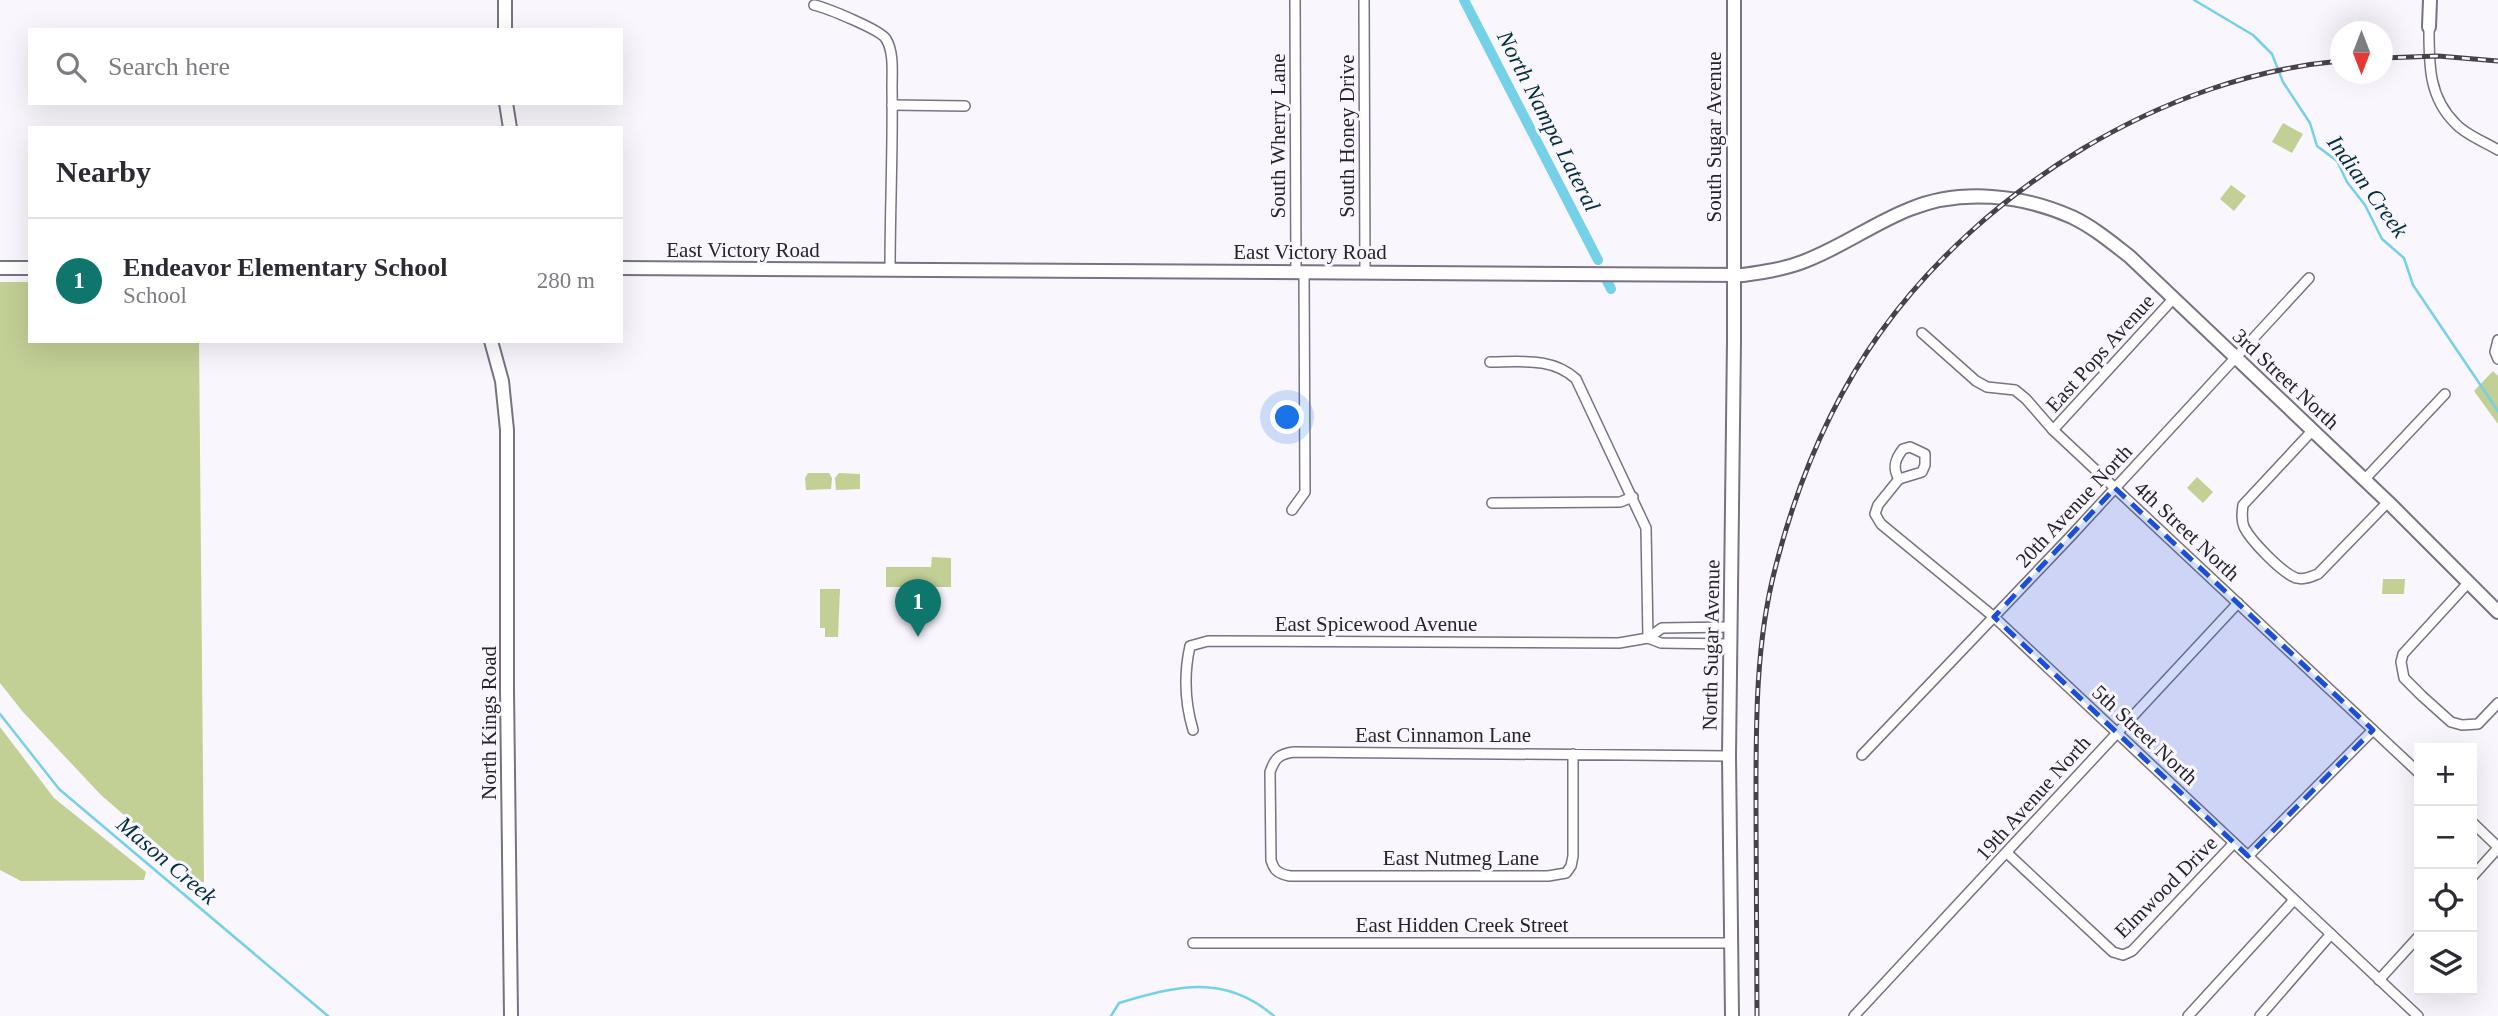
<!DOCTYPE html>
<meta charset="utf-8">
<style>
:root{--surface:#fff;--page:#f2f2f3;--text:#2b2b33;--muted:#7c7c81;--line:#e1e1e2;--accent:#0f766e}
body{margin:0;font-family:Georgia,serif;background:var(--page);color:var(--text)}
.controls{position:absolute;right:21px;bottom:21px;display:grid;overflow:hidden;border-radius:0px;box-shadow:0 7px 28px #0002}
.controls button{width:63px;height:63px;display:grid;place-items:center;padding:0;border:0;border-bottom:2px solid var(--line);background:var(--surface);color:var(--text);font:35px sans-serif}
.compass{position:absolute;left:2330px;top:21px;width:63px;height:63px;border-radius:50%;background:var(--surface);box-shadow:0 7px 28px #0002;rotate:180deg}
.you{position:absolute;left:1288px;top:418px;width:24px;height:24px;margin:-18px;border:5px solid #fff;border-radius:50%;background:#1a73e8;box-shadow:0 0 0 10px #1a73e833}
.badge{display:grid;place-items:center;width:46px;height:46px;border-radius:50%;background:var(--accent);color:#fff;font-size:23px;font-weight:700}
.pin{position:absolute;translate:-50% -58px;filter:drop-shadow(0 2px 4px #0008)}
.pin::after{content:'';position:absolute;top:37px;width:24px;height:21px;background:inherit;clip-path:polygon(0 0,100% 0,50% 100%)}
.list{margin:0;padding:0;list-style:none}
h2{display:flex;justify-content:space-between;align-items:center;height:91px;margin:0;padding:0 28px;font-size:30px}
h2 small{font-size:23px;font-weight:400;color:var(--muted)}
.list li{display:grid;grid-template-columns:46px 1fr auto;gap:21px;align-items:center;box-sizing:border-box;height:126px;padding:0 28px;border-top:2px solid var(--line)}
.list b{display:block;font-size:26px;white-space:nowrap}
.list p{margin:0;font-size:23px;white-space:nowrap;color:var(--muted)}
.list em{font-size:23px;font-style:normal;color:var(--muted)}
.icon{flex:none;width:38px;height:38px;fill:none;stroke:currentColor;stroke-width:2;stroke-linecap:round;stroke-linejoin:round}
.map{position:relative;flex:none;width:2498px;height:1016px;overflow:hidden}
.search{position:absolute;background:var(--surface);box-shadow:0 7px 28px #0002;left:28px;top:28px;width:595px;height:77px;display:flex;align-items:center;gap:18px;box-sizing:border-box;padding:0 24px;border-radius:0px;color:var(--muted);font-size:26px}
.panel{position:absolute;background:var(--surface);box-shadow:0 7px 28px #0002;left:28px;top:126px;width:595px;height:217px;border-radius:0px}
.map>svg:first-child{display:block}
.green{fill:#c2cf95}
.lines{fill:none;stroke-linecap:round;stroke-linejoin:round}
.stream{stroke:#74d1e7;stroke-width:2.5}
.canal{stroke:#74d1e7;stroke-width:10}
.minor-casing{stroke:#787281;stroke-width:12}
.tertiary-casing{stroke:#787281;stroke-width:16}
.secondary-casing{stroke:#787281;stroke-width:16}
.minor{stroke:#fff;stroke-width:9}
.tertiary{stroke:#fff;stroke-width:12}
.secondary{stroke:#fff;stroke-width:12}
.rail-casing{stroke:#454349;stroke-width:5}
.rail{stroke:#f9f6fd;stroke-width:2.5;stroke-dasharray:8;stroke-linecap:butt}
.marked{fill:#1d4ed8;fill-opacity:0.2;stroke:#1d4ed8;stroke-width:5;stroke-dasharray:14 9;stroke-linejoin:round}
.labels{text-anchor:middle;stroke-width:6;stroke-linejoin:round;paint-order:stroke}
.street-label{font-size:21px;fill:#26242a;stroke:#f9f6fd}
.water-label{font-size:23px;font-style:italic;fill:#02303a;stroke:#f9f6fd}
</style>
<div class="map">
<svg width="2498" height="1016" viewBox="0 0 2498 1016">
<rect width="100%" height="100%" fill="#f9f6fd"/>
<g class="green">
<path d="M 2283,123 L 2303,134 L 2292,153 L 2272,142 Z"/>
<path d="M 2231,185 L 2246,196 L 2234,211 L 2220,199 Z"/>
<path d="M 0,282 L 30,282 L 30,341 L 199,341 L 204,882 L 201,882 L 101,795 L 23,712 L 0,683 Z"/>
<path d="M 2493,371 L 2498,376 L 2498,424 L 2474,391 Z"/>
<path d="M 808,473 L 829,473 L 832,478 L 831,489 L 806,490 L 805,478 Z"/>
<path d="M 839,473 L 860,474 L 860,489 L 836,490 L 835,478 Z"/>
<path d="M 2197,477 L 2213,492 L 2203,503 L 2187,488 Z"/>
<path d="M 932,557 L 951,558 L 951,587 L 886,587 L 886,567 L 931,567 Z"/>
<path d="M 2383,579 L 2405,579 L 2404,594 L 2382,594 Z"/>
<path d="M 820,589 L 840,589 L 838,637 L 825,637 L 825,628 L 820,628 Z"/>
<path d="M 0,727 L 54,798 L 146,872 L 144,880 L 21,881 L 0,870 Z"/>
</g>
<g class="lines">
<g class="stream">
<path d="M 2194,0 L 2253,35 L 2272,54 L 2283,82 L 2310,123 L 2317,146 L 2337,161 L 2347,182 L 2365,205 L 2382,239 L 2404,258 L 2413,285 L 2498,411"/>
<path d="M 0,714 L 59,789 L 328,1016"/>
<path d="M 1111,1016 L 1119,1003 C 1176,986 1224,973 1274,1016"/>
</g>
<g class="canal">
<path d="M 1464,0 L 1598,260"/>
<path d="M 1607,281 L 1611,289"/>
</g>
<defs>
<g id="minor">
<path d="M 1295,0 L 1296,271"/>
<path d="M 1364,0 L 1365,272"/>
<path d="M 814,5 C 827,8 881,30 886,39 C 894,52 892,72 892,87 C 893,148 890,209 890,270"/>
<path d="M 2429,27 C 2429,63 2428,97 2456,124 C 2466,135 2485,142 2498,150"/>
<path d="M 892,105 L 965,106"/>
<path d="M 1922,333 L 1976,381 L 1987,387 L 2015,390 L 2026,399 L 2053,430 L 2419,773"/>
<path d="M 2498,340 L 2495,352 L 2498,359"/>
<path d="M 1490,362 C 1521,362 1552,357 1576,379 L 1646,528 L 1648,638"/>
<path d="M 2053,430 L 2173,299"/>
<path d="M 2312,431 L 2243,505 C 2242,513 2241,519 2244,527 C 2251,541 2281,572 2296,578 C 2304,580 2310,577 2318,574 L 2388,502"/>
<path d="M 1910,447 L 1925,454 L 1925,465 L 1922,472 L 1899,479 C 1892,468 1895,459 1903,449 Z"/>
<path d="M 1899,479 L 1878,505 L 1875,514 L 1881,524 L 1994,617 L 2418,1016"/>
<path d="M 2364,480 L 2445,394"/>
<path d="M 1492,503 L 1620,502 L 1633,497"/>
<path d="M 1292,510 L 1305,492 L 1304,272"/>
<path d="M 2468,583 L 2403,654 L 2401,662 L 2404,678 L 2422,696 L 2451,722 L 2462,725 L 2478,724 L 2498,703"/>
<path d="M 1648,638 L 1661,643 L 1729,644"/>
<path d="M 1193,730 C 1185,703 1184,673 1190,646 L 1208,641 L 1619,643 L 1648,638 L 1662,628 L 1729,627"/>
<path d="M 1573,754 L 1573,856 L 1571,866 L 1566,873 L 1548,876 L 1290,876 C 1279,874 1274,871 1271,860 L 1270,772 C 1275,758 1279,754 1294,752 L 1729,756"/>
<path d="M 1862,755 L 2069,538 L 2309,278"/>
<path d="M 2472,822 L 2498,847"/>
<path d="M 2007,853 L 2113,952 L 2123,955 L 2132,951 L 2234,843"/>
<path d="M 2248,856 L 2373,730"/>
<path d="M 2472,877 L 2498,848"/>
<path d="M 1193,943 L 1732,943"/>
<path d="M 2379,980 L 2419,936"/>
<path d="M 1854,1016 L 2238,603"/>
<path d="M 2188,1016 L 2294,900"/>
<path d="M 2260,1016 L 2331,934"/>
</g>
<g id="tertiary">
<path d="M 2429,27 L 2430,0"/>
<path d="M 0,268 L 30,268"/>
<path d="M 621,268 L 1743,275 C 1764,272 1785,269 1805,261 C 1842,247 1874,223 1910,209 C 1961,188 2023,195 2072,217 C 2093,227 2111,242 2129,256 L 2388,502 L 2498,612"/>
<path d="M 1732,1016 L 1729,756 L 1734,341 L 1734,0"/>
</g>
<g id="secondary">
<path d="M 505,0 L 505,30"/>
<path d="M 506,103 L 510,128"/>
<path d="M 491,341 L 502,381 L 507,430 L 507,690 L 511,1016"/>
</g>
</defs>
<use href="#minor" class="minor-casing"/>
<use href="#tertiary" class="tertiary-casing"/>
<use href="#secondary" class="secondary-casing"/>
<use href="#minor" class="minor"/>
<use href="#tertiary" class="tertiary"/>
<use href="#secondary" class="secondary"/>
<defs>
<g id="rail">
<path d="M 2382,58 L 2438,56 L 2498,61"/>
<path d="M 1757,1016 C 1757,946 1756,877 1756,807 C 1756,728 1755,646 1775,569 C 1796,486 1830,403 1880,333 C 1983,189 2163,77 2340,61"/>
</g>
</defs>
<use href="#rail" class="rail-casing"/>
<use href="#rail" class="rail"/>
</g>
<path class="marked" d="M 2115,488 L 2373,730 L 2248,856 L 1994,617 Z"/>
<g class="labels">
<g class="street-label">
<text transform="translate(1278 136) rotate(-90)" y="7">South Wherry Lane</text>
<text transform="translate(1347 136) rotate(-90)" y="7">South Honey Drive</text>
<text transform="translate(1714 137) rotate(-90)" y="7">South Sugar Avenue</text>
<text x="743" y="257">East Victory Road</text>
<text x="1310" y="259">East Victory Road</text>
<text transform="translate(2100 353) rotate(-48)" y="7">East Pops Avenue</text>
<text transform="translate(2286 379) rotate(43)" y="7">3rd Street North</text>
<text transform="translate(2074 506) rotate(-47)" y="7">20th Avenue North</text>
<text transform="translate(2187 531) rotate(43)" y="7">4th Street North</text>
<text x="1376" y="631">East Spicewood Avenue</text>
<text transform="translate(1711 645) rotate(-89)" y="7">North Sugar Avenue</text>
<text transform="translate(489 723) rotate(-90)" y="7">North Kings Road</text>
<text x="1443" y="742">East Cinnamon Lane</text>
<text transform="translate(2145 735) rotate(43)" y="7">5th Street North</text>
<text transform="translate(2033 798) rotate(-48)" y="7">19th Avenue North</text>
<text x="1461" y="865">East Nutmeg Lane</text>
<text transform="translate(2166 887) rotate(-45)" y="7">Elmwood Drive</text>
<text x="1462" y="932">East Hidden Creek Street</text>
</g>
<g class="water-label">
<text transform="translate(1549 121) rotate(63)" y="8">North Nampa Lateral</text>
<text transform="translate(2368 186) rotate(54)" y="8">Indian Creek</text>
<text transform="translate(167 860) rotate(40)" y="8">Mason Creek</text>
</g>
</g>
</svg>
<div class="controls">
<button>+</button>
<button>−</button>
<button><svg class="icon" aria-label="locate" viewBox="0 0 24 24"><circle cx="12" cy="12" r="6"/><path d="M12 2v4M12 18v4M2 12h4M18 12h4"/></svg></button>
<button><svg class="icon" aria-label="layers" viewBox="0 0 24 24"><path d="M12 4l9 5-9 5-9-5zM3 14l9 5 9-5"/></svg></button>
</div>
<svg class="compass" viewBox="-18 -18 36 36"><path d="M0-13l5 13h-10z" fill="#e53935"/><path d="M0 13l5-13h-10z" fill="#7c7c81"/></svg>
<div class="you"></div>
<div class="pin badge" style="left:918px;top:637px">1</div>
<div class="search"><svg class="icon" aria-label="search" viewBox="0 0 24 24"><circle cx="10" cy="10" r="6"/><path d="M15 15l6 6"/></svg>Search here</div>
<section class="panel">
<h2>Nearby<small></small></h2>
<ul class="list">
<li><span class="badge">1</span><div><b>Endeavor Elementary School</b><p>School</p></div><em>280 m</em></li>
</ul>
</section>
</div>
